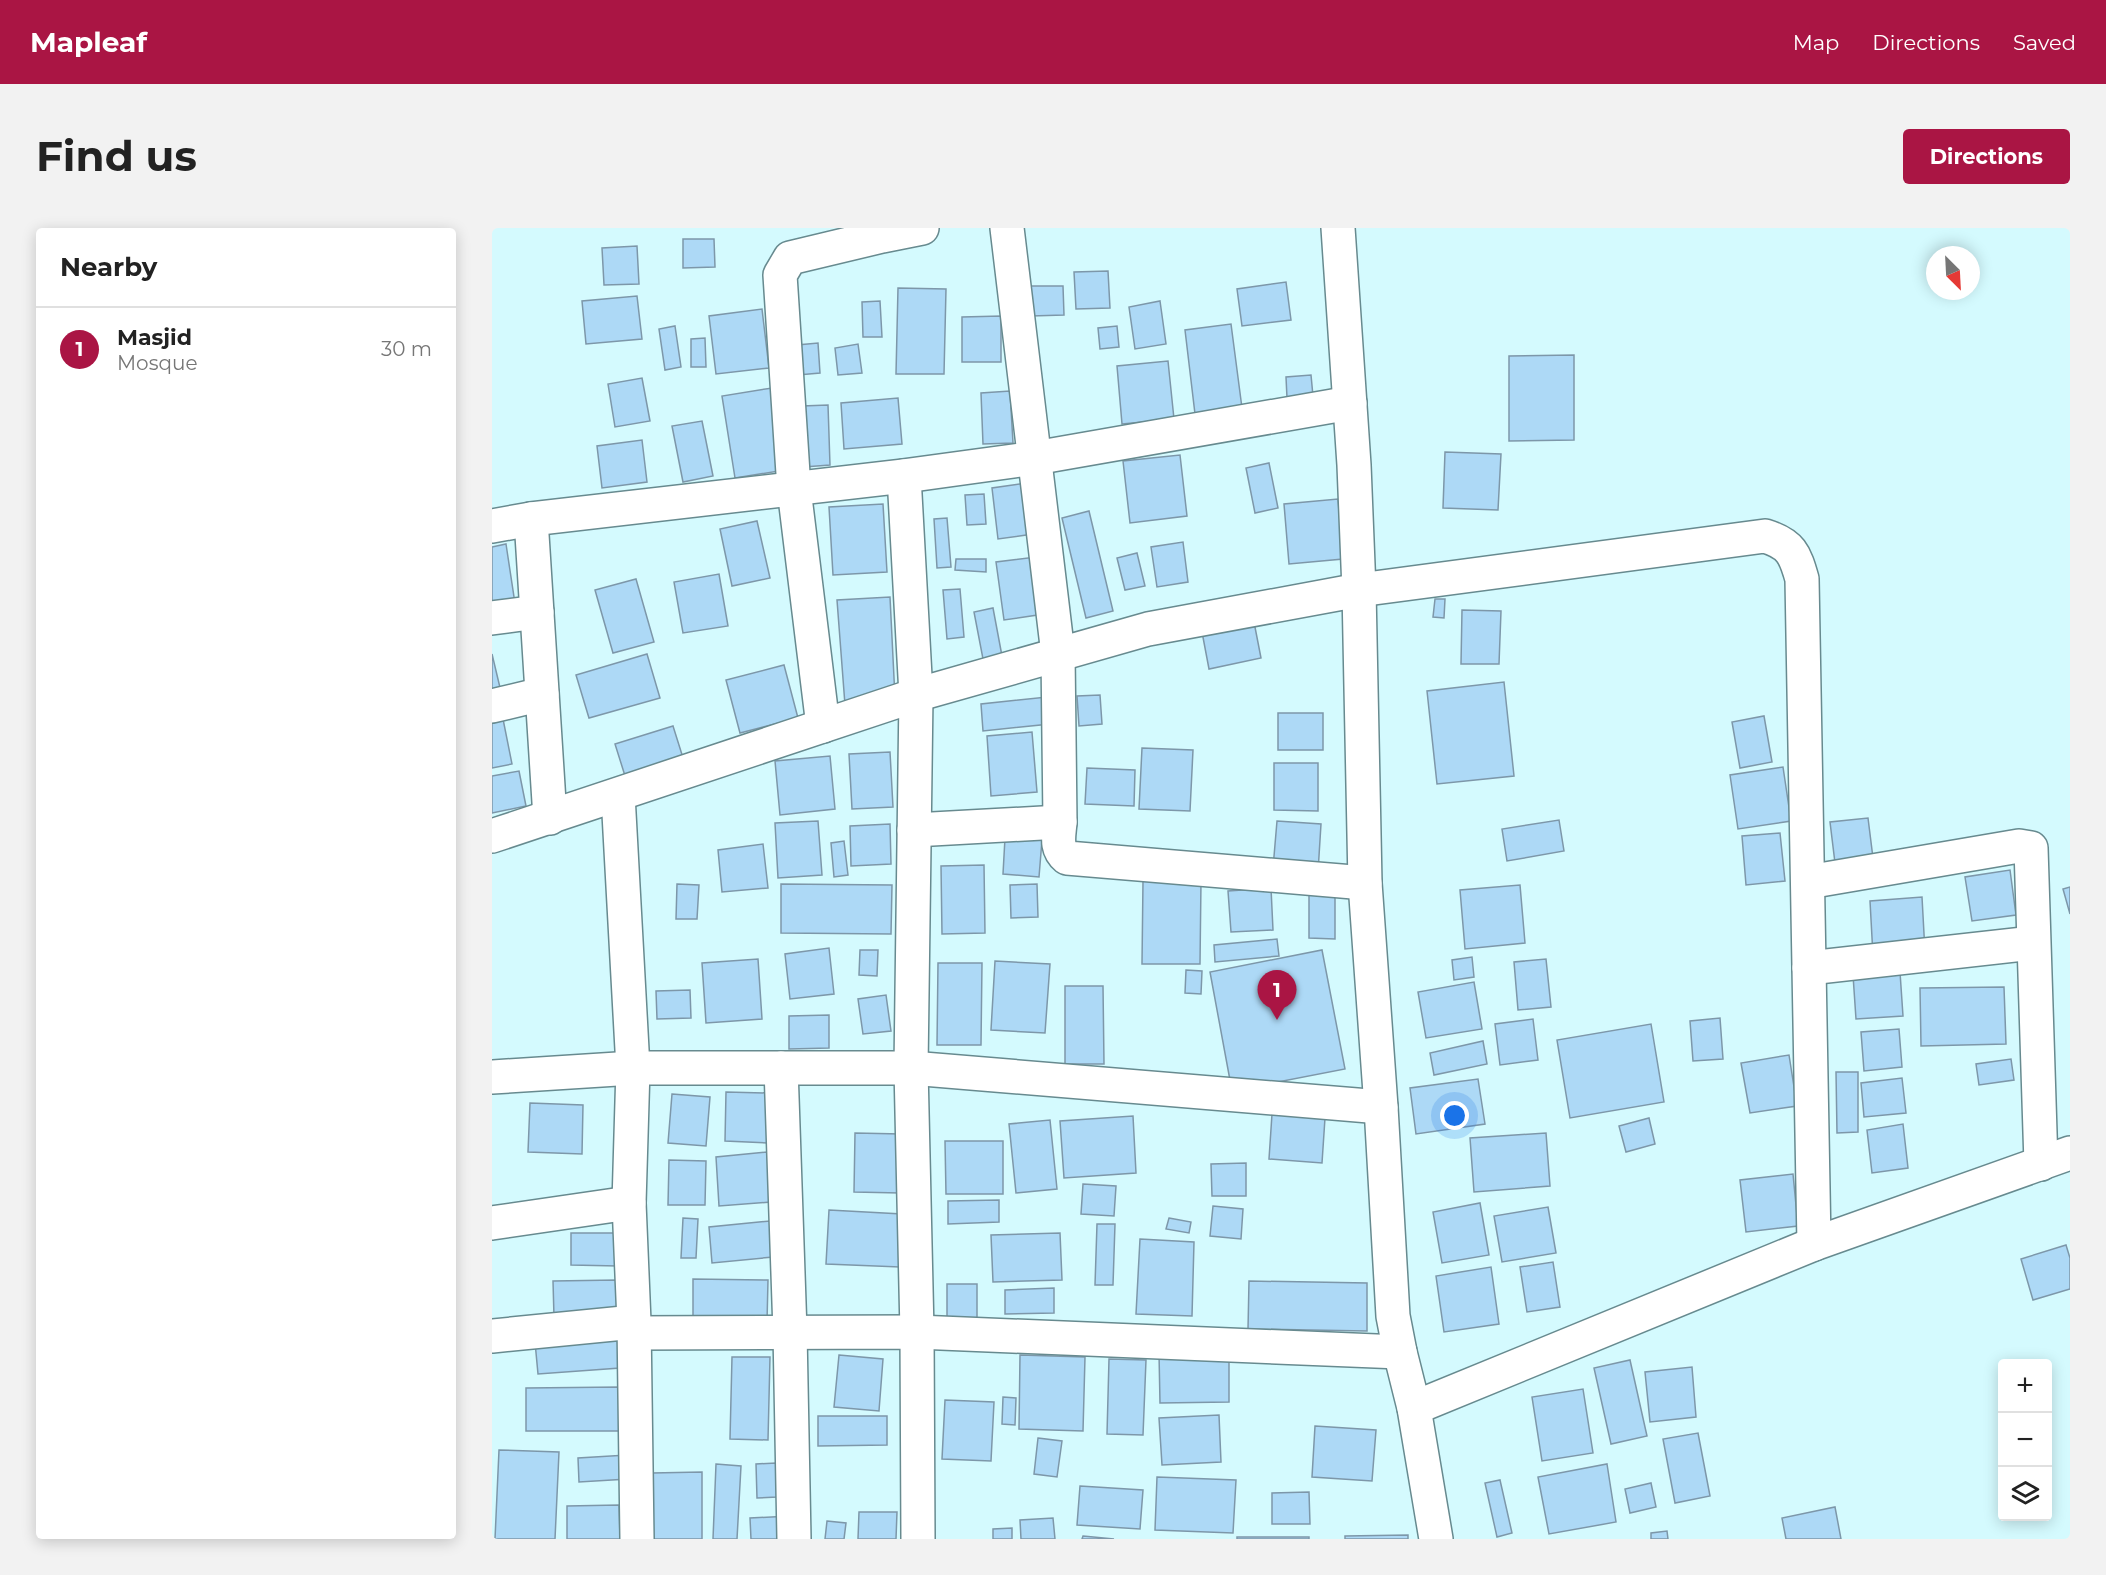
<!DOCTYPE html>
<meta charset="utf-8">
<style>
:root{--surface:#fff;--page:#f2f2f2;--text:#222;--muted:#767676;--line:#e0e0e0;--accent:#aa1544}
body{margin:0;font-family:Montserrat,sans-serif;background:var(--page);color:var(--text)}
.controls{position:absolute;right:18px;bottom:18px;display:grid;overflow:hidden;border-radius:6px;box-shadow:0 3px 15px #0003}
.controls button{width:54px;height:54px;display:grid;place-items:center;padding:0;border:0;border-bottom:2px solid var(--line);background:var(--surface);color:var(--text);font:30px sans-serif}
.compass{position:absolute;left:1434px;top:18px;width:54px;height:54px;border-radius:50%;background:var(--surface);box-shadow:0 3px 15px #0003;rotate:156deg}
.you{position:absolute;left:963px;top:888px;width:21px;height:21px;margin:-15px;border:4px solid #fff;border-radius:50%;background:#1a73e8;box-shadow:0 0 0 9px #1a73e833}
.badge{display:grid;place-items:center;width:39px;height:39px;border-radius:50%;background:var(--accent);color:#fff;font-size:20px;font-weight:700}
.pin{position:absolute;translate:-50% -50px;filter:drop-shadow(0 2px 3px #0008)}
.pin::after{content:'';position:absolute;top:32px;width:21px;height:18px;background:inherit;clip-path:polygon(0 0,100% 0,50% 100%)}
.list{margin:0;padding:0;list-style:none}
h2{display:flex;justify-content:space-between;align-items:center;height:78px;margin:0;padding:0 24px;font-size:26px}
h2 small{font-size:20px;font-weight:400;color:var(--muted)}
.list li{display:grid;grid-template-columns:39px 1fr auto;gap:18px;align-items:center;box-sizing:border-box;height:84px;padding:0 24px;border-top:2px solid var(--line)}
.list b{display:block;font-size:22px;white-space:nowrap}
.list p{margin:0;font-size:20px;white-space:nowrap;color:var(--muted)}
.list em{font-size:20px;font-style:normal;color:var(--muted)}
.icon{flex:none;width:33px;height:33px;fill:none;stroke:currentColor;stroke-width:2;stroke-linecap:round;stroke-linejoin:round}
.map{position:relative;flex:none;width:1578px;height:1311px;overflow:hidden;border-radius:6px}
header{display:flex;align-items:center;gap:36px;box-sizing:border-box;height:84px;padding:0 30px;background:var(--accent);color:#fff}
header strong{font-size:28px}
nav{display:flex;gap:33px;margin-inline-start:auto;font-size:21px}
.intro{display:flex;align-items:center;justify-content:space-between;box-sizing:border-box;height:144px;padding:0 36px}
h1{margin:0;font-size:42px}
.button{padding:15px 27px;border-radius:6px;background:var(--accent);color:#fff;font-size:21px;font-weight:700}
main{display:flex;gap:36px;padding:0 36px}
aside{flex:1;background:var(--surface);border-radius:6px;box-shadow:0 3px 15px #0003}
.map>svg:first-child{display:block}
.building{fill:#add9f6;stroke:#7d97a9;stroke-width:1.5}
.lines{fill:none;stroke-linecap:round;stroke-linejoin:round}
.minor-casing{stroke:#678a8f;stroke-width:36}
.minor{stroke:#fff;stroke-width:33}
</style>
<header>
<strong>Mapleaf</strong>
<nav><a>Map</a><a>Directions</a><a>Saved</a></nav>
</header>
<div class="intro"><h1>Find us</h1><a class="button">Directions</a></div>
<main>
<aside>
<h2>Nearby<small></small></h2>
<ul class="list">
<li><span class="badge">1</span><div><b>Masjid</b><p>Mosque</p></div><em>30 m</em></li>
</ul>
</aside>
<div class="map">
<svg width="1578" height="1311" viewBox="0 0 1578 1311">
<rect width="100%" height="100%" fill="#d4fafe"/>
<g class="building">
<path d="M 191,11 L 222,11 L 223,39 L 191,40 Z"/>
<path d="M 145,18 L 147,56 L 112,57 L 110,20 Z"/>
<path d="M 616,43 L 618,80 L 584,81 L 582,44 Z"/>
<path d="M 794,54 L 799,92 L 750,98 L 745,61 Z"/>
<path d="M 539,58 L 571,58 L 572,87 L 539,88 Z"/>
<path d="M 406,60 L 454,61 L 452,146 L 404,146 Z"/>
<path d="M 145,68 L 150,111 L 94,116 L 90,73 Z"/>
<path d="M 388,73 L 390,109 L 371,109 L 370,74 Z"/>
<path d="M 668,73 L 674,116 L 643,121 L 637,79 Z"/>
<path d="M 270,81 L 277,140 L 224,146 L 217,88 Z"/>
<path d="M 509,88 L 509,134 L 470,134 L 470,89 Z"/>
<path d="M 739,96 L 750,180 L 703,186 L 693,102 Z"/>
<path d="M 183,98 L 189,139 L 173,142 L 167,101 Z"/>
<path d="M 625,98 L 627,119 L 608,121 L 606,100 Z"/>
<path d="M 213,110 L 214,139 L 199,139 L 199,111 Z"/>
<path d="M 326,115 L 328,145 L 306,147 L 305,117 Z"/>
<path d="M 366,116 L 370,145 L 346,147 L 343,120 Z"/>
<path d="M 1082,127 L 1082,212 L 1017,213 L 1017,128 Z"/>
<path d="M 676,133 L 682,191 L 630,196 L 625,138 Z"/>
<path d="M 819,147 L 821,168 L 795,170 L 794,149 Z"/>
<path d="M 150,150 L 158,193 L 123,199 L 116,156 Z"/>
<path d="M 280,160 L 293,242 L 243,250 L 230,168 Z"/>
<path d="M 518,163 L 521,215 L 491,216 L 489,165 Z"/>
<path d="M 406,170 L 410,216 L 352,221 L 349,175 Z"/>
<path d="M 336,177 L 338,237 L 312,239 L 310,178 Z"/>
<path d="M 210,193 L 221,248 L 191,254 L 180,198 Z"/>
<path d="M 150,212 L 155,254 L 110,260 L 105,218 Z"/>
<path d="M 953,224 L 1009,226 L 1006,282 L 951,280 Z"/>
<path d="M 688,227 L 695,288 L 638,295 L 631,233 Z"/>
<path d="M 777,235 L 786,280 L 763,285 L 754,240 Z"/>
<path d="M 535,255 L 541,306 L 506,311 L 500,260 Z"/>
<path d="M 492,266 L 494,296 L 475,297 L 473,267 Z"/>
<path d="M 846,271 L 851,331 L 797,336 L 792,276 Z"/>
<path d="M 391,276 L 395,344 L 341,347 L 337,279 Z"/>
<path d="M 597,283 L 621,383 L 594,390 L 570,290 Z"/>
<path d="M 455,290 L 459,339 L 445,340 L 442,291 Z"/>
<path d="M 265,293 L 278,350 L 240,358 L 228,301 Z"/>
<path d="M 691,314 L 696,354 L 665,359 L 659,319 Z"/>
<path d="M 14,316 L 24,382 L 0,385 L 0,319 Z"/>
<path d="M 645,325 L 653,358 L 633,362 L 625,330 Z"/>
<path d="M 544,329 L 552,386 L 512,392 L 504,334 Z"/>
<path d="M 464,331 L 494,331 L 494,344 L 463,342 Z"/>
<path d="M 227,346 L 236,398 L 191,405 L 182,354 Z"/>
<path d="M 144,351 L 162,414 L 121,425 L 103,362 Z"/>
<path d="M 468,361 L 472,409 L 455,411 L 451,362 Z"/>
<path d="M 398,369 L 403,470 L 353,477 L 345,372 Z"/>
<path d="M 943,371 L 953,371 L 952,390 L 941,389 Z"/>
<path d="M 501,380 L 510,428 L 491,431 L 482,384 Z"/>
<path d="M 970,382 L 1009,383 L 1007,436 L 969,436 Z"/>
<path d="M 762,394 L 769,430 L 717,441 L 710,404 Z"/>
<path d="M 0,426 L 10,468 L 0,471 Z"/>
<path d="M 155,426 L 168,470 L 97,490 L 84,447 Z"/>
<path d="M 292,437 L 306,490 L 248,505 L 234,452 Z"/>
<path d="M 1012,454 L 1022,548 L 945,556 L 935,463 Z"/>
<path d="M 608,467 L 610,496 L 587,498 L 585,468 Z"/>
<path d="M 555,469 L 558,496 L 491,503 L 489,476 Z"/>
<rect x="786" y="485" width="45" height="37"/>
<path d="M 1272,488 L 1280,534 L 1248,540 L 1240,494 Z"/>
<path d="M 11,491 L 20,536 L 0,540 L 0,493 Z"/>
<path d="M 181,498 L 192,533 L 134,551 L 123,516 Z"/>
<path d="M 540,504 L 545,564 L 499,568 L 495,508 Z"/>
<path d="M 650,520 L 701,522 L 698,583 L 647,581 Z"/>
<path d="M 398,524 L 401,579 L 360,581 L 357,526 Z"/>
<path d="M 338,528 L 343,581 L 288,587 L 283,533 Z"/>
<path d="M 782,535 L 826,535 L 826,583 L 782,582 Z"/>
<path d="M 1291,539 L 1299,593 L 1246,601 L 1238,547 Z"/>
<path d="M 595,540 L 643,542 L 642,578 L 593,576 Z"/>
<path d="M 27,543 L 34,578 L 0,585 L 0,548 Z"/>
<path d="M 1376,590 L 1381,630 L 1343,635 L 1338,594 Z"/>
<path d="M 1067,592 L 1072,623 L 1015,633 L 1010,601 Z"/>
<path d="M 326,593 L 330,647 L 286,650 L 283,595 Z"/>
<path d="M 785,593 L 829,596 L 826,644 L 781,640 Z"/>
<path d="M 398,596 L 399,636 L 359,638 L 358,598 Z"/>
<path d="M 1288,605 L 1293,653 L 1254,657 L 1250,608 Z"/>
<path d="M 513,610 L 550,612 L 547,649 L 511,646 Z"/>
<path d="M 352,613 L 356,647 L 342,649 L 339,615 Z"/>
<path d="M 271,616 L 276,660 L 230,664 L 226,622 Z"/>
<path d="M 492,637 L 493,705 L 450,706 L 449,638 Z"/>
<path d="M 1518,642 L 1524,687 L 1480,693 L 1473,649 Z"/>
<path d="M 651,653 L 709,653 L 708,736 L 650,736 Z"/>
<path d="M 185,656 L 207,657 L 205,691 L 184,691 Z"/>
<path d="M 289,656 L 400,657 L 399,706 L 289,705 Z"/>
<path d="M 545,656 L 546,689 L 519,690 L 518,657 Z"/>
<path d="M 1028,657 L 1033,715 L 973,721 L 968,662 Z"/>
<path d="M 1578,659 L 1578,686 L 1571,661 Z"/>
<path d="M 779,660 L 781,702 L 739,704 L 736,663 Z"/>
<path d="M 817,664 L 843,664 L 843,711 L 817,710 Z"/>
<path d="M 1430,669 L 1433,724 L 1381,728 L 1378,673 Z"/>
<path d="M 785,711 L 787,728 L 723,734 L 722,717 Z"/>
<path d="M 337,720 L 342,766 L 298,771 L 293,726 Z"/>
<path d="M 368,722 L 386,722 L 385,748 L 367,747 Z"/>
<path d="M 830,722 L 853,841 L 740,863 L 718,744 Z"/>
<path d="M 980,729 L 982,749 L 962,752 L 960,732 Z"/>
<path d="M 266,731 L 270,791 L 214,795 L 210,735 Z"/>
<path d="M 1054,731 L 1059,779 L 1026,782 L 1022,734 Z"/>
<path d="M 503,733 L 558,736 L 553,805 L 499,802 Z"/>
<path d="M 446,735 L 490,735 L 489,817 L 445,817 Z"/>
<path d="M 694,742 L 710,743 L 709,766 L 693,765 Z"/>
<path d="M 1408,744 L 1411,788 L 1364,791 L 1361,747 Z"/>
<path d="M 982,754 L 990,801 L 934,810 L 926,764 Z"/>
<path d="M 573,758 L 611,758 L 612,836 L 573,836 Z"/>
<path d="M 1512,759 L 1514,816 L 1429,818 L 1428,760 Z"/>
<path d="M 198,762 L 199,790 L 165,791 L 164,763 Z"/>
<path d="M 394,767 L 399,803 L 371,806 L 366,771 Z"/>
<path d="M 337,787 L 337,820 L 297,821 L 297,788 Z"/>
<path d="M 1228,790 L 1231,831 L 1201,833 L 1198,793 Z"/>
<path d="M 1041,791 L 1046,832 L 1008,837 L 1003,796 Z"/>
<path d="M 1159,796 L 1172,874 L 1078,890 L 1065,812 Z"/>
<path d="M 1407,801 L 1410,839 L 1372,843 L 1369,804 Z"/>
<path d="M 991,813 L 995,836 L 942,847 L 938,825 Z"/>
<path d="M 1297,827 L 1305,878 L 1258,885 L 1249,835 Z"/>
<path d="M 1519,831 L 1522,852 L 1487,857 L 1484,836 Z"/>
<path d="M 1344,844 L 1366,844 L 1366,904 L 1345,905 Z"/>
<path d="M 1410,850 L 1414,885 L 1372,889 L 1369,855 Z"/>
<path d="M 986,851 L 993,896 L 924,906 L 918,860 Z"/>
<path d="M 234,864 L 277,865 L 276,915 L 233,913 Z"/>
<path d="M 180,866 L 218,869 L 214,918 L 176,915 Z"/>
<path d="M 38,875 L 91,877 L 90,926 L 36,924 Z"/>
<path d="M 780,886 L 833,890 L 830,935 L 777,931 Z"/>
<path d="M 641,888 L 644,945 L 572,950 L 568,893 Z"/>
<path d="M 1157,890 L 1163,916 L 1134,924 L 1127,898 Z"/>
<path d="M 558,892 L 565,961 L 524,965 L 517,896 Z"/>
<path d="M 1411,896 L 1416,940 L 1380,945 L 1375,902 Z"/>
<path d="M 363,905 L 409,906 L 408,965 L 362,964 Z"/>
<path d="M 1054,905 L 1058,958 L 982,964 L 978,910 Z"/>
<path d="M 453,913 L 511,913 L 511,966 L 454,966 Z"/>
<path d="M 275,924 L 279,974 L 227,978 L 224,929 Z"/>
<path d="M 177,932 L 214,933 L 213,977 L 176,977 Z"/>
<path d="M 754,935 L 754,968 L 720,968 L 719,936 Z"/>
<path d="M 1301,946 L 1306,998 L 1254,1004 L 1248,952 Z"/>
<path d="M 591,956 L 624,958 L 622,988 L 589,986 Z"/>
<path d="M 507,972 L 507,994 L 456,996 L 456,973 Z"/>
<path d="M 988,975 L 997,1027 L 950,1035 L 941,984 Z"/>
<path d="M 721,978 L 751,981 L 749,1011 L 718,1008 Z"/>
<path d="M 1056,979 L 1064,1025 L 1010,1034 L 1002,988 Z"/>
<path d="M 337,982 L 410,986 L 408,1039 L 334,1036 Z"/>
<path d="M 191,990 L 206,991 L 204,1030 L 189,1030 Z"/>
<path d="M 677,990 L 699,994 L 697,1005 L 674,1001 Z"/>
<path d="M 278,993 L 281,1029 L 220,1035 L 217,999 Z"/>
<path d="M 605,996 L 623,996 L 621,1057 L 603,1057 Z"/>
<path d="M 79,1005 L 126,1005 L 126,1038 L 79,1037 Z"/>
<path d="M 568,1005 L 570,1052 L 501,1054 L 499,1007 Z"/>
<path d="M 648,1011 L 702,1014 L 700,1088 L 644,1086 Z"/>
<path d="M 1574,1017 L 1578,1030 L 1578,1061 L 1541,1072 L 1529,1031 Z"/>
<path d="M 1061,1034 L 1068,1079 L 1035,1084 L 1028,1039 Z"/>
<path d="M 999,1039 L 1007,1096 L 952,1104 L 944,1048 Z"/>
<path d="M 201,1051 L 276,1052 L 275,1094 L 201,1094 Z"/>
<path d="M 125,1052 L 125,1088 L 62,1089 L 61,1053 Z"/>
<path d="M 757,1053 L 875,1055 L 875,1103 L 756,1101 Z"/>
<rect x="455" y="1056" width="30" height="35"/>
<path d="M 562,1060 L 562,1085 L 513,1086 L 513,1062 Z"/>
<path d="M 125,1108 L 128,1140 L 46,1146 L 43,1114 Z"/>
<path d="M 737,1124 L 737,1174 L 668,1175 L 667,1125 Z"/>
<path d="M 347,1127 L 391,1131 L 387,1183 L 342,1179 Z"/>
<path d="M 528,1127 L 593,1129 L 591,1203 L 527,1201 Z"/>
<path d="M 240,1129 L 278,1129 L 276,1212 L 238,1211 Z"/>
<path d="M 617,1131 L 654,1132 L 651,1207 L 615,1206 Z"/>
<path d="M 1138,1132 L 1155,1208 L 1119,1216 L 1102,1140 Z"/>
<path d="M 1200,1139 L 1204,1189 L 1158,1194 L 1153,1144 Z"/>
<path d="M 128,1159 L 128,1203 L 34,1203 L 34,1160 Z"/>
<path d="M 1091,1161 L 1101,1225 L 1050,1233 L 1040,1169 Z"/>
<path d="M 511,1169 L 524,1170 L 523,1197 L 510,1196 Z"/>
<path d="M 453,1172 L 502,1174 L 499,1233 L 450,1231 Z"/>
<path d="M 727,1187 L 729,1234 L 670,1237 L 667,1190 Z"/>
<path d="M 326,1188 L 395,1188 L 395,1217 L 326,1218 Z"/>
<path d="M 823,1198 L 884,1202 L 880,1253 L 820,1249 Z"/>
<path d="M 1206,1205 L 1218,1268 L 1183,1275 L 1171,1211 Z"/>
<path d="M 546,1210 L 570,1213 L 565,1249 L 542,1246 Z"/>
<path d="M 7,1222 L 67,1224 L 63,1311 L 3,1311 Z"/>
<path d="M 135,1227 L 136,1251 L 87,1254 L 86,1230 Z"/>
<path d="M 284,1235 L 285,1269 L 265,1270 L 264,1236 Z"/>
<path d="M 224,1236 L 249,1238 L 245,1311 L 221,1311 Z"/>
<path d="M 1115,1236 L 1124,1294 L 1057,1306 L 1046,1249 Z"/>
<path d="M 210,1244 L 210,1311 L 160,1311 L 160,1245 Z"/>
<path d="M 665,1249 L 744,1252 L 741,1305 L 663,1302 Z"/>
<path d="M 1008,1252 L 1020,1305 L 1005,1309 L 993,1255 Z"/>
<path d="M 1159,1255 L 1164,1279 L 1138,1285 L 1133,1261 Z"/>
<path d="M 588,1258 L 651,1262 L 648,1301 L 585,1297 Z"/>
<path d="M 817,1264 L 818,1296 L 780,1296 L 780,1265 Z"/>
<path d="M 127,1277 L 128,1311 L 75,1311 L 75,1278 Z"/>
<path d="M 1343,1279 L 1349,1311 L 1294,1311 L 1290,1290 Z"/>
<path d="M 367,1284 L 405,1284 L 404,1311 L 366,1311 Z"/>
<path d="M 298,1288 L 299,1311 L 259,1311 L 258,1290 Z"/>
<path d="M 561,1290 L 563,1311 L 529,1311 L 528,1292 Z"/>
<path d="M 335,1293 L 354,1295 L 352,1311 L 333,1311 Z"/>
<path d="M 520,1300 L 520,1311 L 501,1311 L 501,1301 Z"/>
<path d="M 1175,1303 L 1176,1311 L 1159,1311 L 1159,1305 Z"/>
<path d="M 916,1307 L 916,1311 L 853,1311 L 853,1308 Z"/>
<path d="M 591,1308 L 622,1311 L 590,1311 Z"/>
<rect x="745" y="1309" width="72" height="2"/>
</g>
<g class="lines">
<defs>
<g id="minor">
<path d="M 515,0 L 566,426 L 568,594 C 567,608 563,620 575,630 L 873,655"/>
<path d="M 846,0 L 862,237 L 867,362 L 873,655 L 889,879 L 901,1088 L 908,1124 L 922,1180 L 944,1311"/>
<path d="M 412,248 L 424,467 L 419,840 L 425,1104 L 426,1311"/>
<path d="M 39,291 L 58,590"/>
<path d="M 0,298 L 39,291 L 412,248 L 543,230 L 858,175"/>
<path d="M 0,390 L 45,384"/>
<path d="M 0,478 L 50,466"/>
<path d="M 331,498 L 302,261 L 288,47 L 298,30 L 390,8 L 430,0"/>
<path d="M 126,567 L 141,840 L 137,975 L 142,1094 L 145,1311"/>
<path d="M 422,602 L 568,594"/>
<path d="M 0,608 L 424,467 L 656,401 L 867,362 L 1273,308 C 1299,316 1303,326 1310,351 L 1322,1016"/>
<path d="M 1316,654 L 1527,618 L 1539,620 L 1549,936"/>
<path d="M 1317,740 L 1541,715"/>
<path d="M 289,840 L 298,1104 L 302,1311"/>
<path d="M 0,849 L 141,840 L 419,840 L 889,879"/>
<path d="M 0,995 L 137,975"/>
<path d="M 142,1105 L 425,1104 L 908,1124"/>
<path d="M 0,1108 L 142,1094"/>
<path d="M 922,1180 L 1322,1016 L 1578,925"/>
</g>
</defs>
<use href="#minor" class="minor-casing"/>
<use href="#minor" class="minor"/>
</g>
</svg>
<div class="controls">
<button>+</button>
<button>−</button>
<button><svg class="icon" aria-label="layers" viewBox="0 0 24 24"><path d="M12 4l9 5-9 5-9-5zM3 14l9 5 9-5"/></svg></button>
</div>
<svg class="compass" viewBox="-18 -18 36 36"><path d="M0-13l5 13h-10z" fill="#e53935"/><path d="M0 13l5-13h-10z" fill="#767676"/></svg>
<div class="you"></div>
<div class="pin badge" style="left:785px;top:792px">1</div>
</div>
</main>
